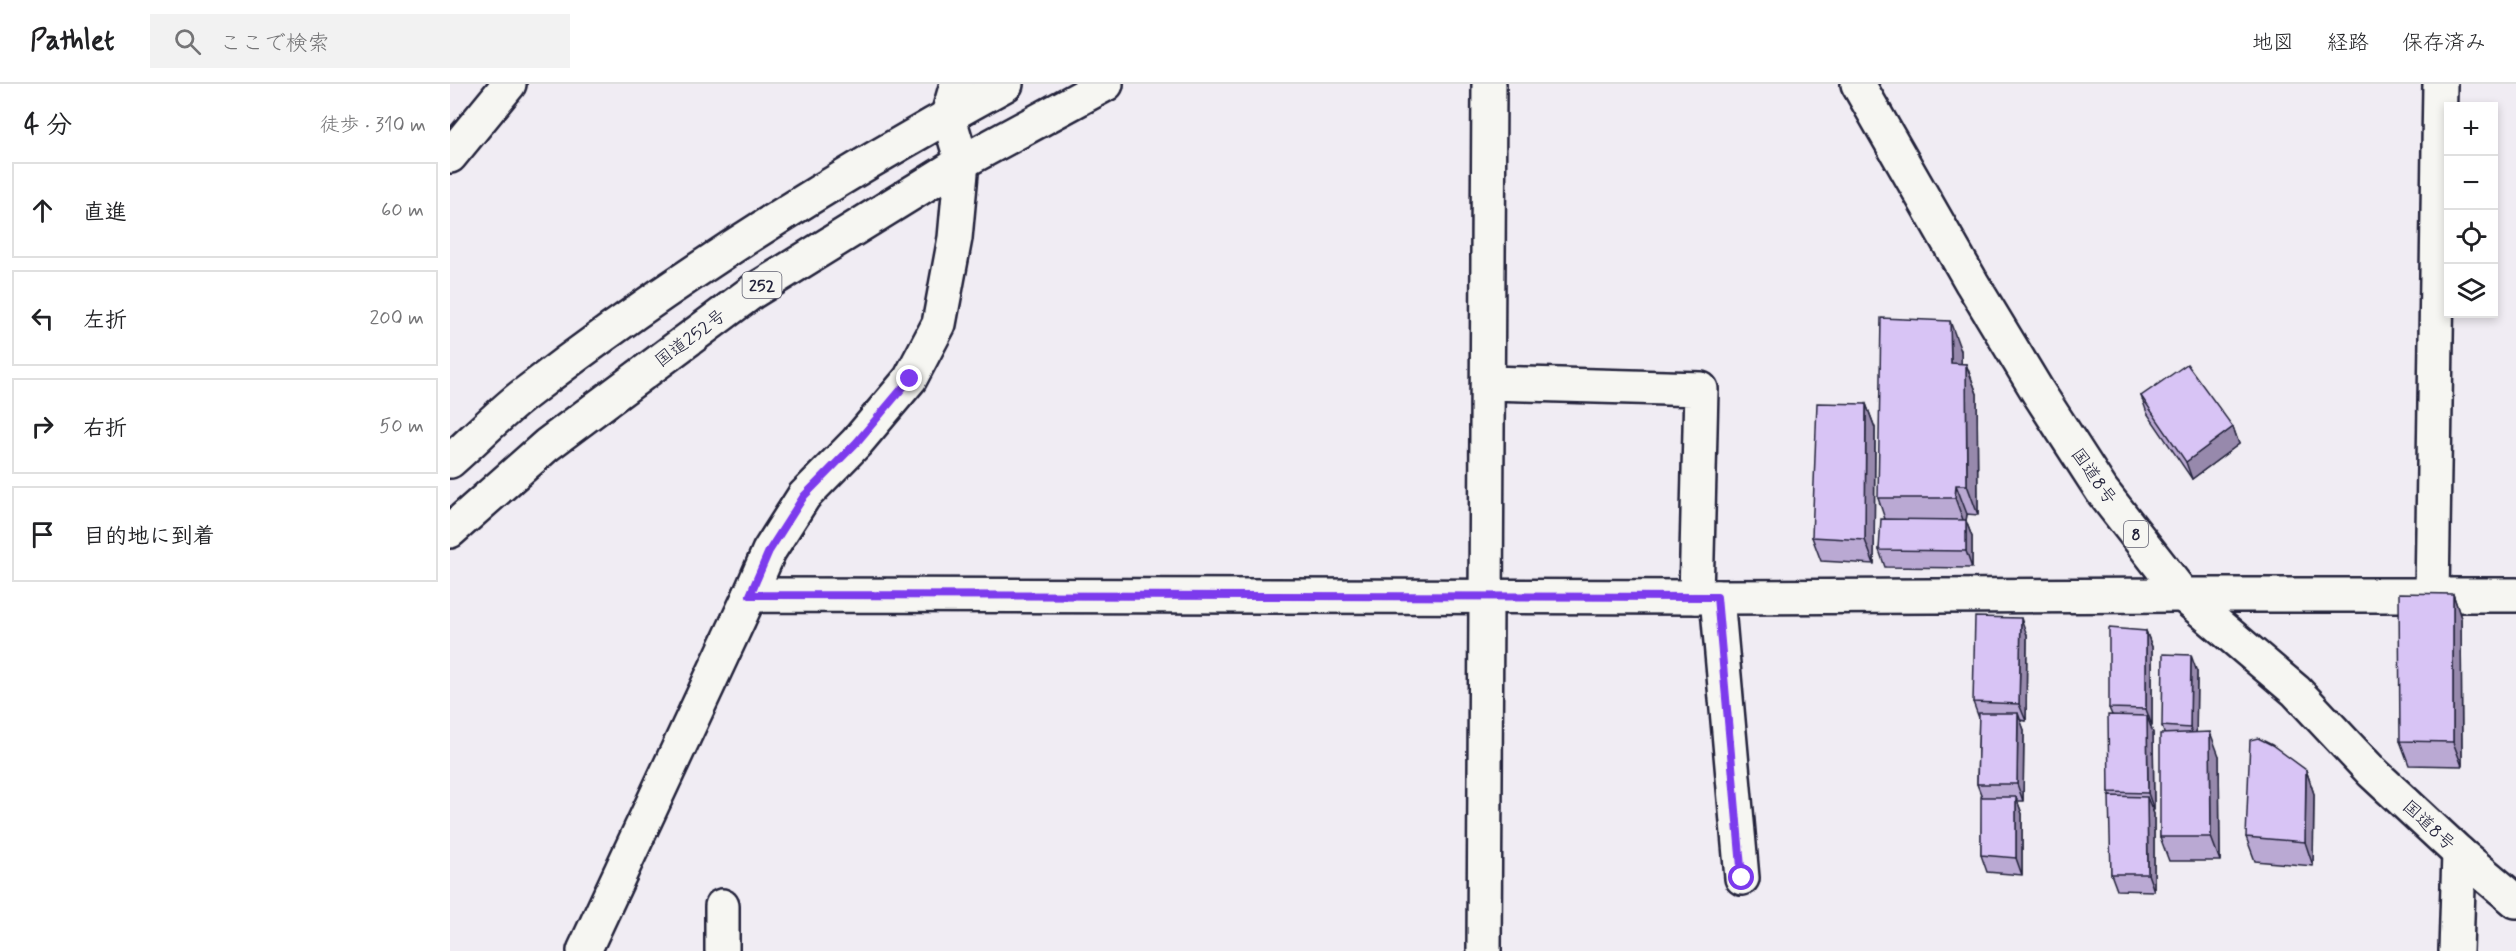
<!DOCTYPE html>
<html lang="ja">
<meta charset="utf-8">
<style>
:root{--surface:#fff;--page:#f2f2f2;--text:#202124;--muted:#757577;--line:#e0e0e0}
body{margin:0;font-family:Mynerve,"Klee One",sans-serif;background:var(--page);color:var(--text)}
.controls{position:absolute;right:18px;top:18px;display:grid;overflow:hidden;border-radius:0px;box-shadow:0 3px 9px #0003}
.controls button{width:54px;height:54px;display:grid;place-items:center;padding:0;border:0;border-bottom:2px solid var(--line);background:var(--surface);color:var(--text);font:30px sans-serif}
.stop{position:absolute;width:18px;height:18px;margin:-14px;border:4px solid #7c3aed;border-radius:50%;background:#fff}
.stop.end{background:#7c3aed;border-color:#fff;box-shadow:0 2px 6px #0008}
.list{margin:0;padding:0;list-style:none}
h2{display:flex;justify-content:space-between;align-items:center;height:78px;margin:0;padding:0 24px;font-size:26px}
h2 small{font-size:20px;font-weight:400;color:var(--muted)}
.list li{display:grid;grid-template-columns:39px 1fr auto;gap:18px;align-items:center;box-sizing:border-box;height:96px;margin:0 12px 12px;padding:0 12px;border:2px solid var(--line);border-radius:0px}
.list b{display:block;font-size:22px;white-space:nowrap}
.list em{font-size:20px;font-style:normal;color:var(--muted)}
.icon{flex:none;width:33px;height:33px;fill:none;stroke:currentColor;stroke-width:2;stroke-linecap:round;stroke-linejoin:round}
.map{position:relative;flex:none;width:2066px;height:867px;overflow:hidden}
header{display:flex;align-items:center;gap:36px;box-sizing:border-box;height:84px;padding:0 30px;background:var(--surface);border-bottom:2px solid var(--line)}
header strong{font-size:28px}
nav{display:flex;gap:33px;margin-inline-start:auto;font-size:21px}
.search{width:420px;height:54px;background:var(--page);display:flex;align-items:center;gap:15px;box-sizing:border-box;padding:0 21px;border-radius:0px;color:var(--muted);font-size:22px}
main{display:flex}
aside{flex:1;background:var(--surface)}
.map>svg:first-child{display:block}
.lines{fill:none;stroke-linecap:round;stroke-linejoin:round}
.street-casing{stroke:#22223b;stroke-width:38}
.secondary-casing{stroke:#22223b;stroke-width:38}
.highway-casing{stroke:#22223b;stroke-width:38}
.street{stroke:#f6f6f2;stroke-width:33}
.secondary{stroke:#f6f6f2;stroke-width:33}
.highway{stroke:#f6f6f2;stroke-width:33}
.wall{fill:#baa9d3;stroke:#22223b;stroke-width:1.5}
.shaded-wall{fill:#9789ac;stroke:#22223b;stroke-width:1.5}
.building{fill:#d8c4f5;stroke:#22223b;stroke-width:1.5}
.route{stroke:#7c3aed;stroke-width:8}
.labels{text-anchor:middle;stroke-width:4.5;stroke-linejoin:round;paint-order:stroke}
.shield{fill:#f6f6f2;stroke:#626272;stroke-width:1.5}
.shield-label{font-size:16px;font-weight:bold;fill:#22223b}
.street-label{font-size:18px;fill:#22223b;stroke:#f6f6f2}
</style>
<header>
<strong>Pathlet</strong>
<div class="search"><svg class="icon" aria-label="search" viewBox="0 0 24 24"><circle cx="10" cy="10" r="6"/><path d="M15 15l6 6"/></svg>ここで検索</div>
<nav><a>地図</a><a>経路</a><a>保存済み</a></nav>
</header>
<main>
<aside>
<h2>4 分<small>徒歩 · 310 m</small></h2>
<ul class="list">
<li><svg class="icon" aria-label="ahead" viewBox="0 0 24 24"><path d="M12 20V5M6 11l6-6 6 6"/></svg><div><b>直進</b></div><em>60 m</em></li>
<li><svg class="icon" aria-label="left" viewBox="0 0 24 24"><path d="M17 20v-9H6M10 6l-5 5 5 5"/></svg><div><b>左折</b></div><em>200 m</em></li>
<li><svg class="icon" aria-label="right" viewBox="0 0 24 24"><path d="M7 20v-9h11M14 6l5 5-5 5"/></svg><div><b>右折</b></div><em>50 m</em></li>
<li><svg class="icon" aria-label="arrive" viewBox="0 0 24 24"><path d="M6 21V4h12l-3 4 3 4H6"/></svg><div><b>目的地に到着</b></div></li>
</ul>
</aside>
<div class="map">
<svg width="2066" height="867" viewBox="0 0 2066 867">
<rect width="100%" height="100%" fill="#f0ecf3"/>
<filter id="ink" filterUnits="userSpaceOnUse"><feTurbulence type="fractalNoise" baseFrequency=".0167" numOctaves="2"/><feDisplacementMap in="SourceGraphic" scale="12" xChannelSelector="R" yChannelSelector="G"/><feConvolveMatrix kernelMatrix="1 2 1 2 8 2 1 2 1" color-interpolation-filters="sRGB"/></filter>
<g filter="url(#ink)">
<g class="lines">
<defs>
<g id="street">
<path d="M 498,31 L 507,0"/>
<path d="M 0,72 L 59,0"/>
<path d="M 1038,299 L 1251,305 L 1246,513"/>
<path d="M 1733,511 L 2066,511"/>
<path d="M 1982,511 L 1990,0"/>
<path d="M 1267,513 L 1292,794"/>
<path d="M 272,822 L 272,867"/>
<path d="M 2006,867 L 2009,769"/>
</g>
<g id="secondary">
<path d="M 300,511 L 319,467 L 354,412 L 407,358 L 460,295 L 489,240 L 505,154 L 512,78 L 498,31"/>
<path d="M 134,867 L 300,511 L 1267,513 L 1733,511"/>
<path d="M 1034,867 L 1039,0"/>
</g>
<g id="highway">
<path d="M 1408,0 L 1522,199 L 1588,308 L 1652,407 L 1733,511 L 1846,607 L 1922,688 L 2009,769 L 2066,817"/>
<path d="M 0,377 C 24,356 46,333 71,313 C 223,195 387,92 556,0"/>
<path d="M 0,447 L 97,361 L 302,208 L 512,78 L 656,0"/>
</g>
</defs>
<use href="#street" class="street-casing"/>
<use href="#secondary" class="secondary-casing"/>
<use href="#highway" class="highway-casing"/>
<use href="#street" class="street"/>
<use href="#secondary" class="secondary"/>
<use href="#highway" class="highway"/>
</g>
<g class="wall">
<path d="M 1511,267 L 1511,280 L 1516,280 L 1527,310 L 1528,431 L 1517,430 L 1516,437 L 1522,453 L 1522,484 L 1435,483 L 1429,466 L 1435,435 L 1428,414 Z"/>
<path d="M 1691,312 L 1783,343 L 1789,360 L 1742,395 L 1697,329 Z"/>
<path d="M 1416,320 L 1425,344 L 1424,480 L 1371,477 L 1362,453 Z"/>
<path d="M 2003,510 L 2011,534 L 2012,682 L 1959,681 L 1950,657 Z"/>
<path d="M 1696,547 L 1702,563 L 1702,642 L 1700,642 L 1703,649 L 1704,726 L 1702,726 L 1704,730 L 1704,807 L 1667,806 L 1661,790 L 1661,712 L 1659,708 L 1662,631 L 1659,624 Z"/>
<path d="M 1577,551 L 1576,637 L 1570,636 L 1574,646 L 1573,717 L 1567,717 L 1572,730 L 1572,791 L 1537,788 L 1531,771 L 1532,713 L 1527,700 L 1529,634 L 1523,618 Z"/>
<path d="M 1747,588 L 1746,648 L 1769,672 L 1770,777 L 1719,777 L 1710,753 L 1714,649 L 1712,642 Z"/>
<path d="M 1856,686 L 1864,710 L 1863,782 L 1805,777 L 1796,753 Z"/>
</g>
<g class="shaded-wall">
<path d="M 1500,237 L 1511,267 L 1512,309 L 1501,279 Z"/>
<path d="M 1516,280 L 1527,310 L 1528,431 L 1517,401 Z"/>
<path d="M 1416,320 L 1425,344 L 1424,480 L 1415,456 Z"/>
<path d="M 1783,343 L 1789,360 L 1742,395 L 1736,378 Z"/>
<path d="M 1506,401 L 1517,430 L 1516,437 L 1522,453 L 1522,484 L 1516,467 L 1516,444 L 1505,414 Z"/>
<path d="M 2003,510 L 2011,534 L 2012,682 L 2003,658 Z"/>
<path d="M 1571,534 L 1577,551 L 1576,637 L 1569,620 Z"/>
<path d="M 1696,547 L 1702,563 L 1702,642 L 1696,625 Z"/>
<path d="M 1741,571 L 1747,588 L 1746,660 L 1740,644 Z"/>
<path d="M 1568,629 L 1574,646 L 1573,717 L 1567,700 Z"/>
<path d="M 1697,632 L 1703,649 L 1704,726 L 1698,709 Z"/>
<path d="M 1760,648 L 1769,672 L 1770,777 L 1761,753 Z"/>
<path d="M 1856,686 L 1864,710 L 1863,782 L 1855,758 Z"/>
<path d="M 1566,713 L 1572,730 L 1572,791 L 1566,774 Z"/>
<path d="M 1697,713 L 1704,730 L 1704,807 L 1698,790 Z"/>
</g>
<g class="building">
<path d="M 1431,234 L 1500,237 L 1501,279 L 1516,280 L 1517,401 L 1506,401 L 1505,414 L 1428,414 Z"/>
<path d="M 1737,280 L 1783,343 L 1736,378 L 1691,312 Z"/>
<path d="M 1367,319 L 1416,320 L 1415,456 L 1362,453 Z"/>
<path d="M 1431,435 L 1516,436 L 1516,467 L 1429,466 Z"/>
<path d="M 1949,509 L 2003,510 L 2003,658 L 1950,657 Z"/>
<path d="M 1525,533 L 1571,534 L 1569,620 L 1523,618 Z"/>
<path d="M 1659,544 L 1696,547 L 1696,625 L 1659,624 Z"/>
<path d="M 1713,570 L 1741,571 L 1740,644 L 1712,642 Z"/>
<path d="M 1529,629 L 1568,629 L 1567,700 L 1527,700 Z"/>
<path d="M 1658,631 L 1697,632 L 1698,709 L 1659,708 Z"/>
<path d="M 1760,648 L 1761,753 L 1710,753 L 1710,650 Z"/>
<path d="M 1808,654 L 1822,661 L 1856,686 L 1855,758 L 1796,753 L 1800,656 Z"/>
<path d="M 1659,712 L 1697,713 L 1698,790 L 1661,790 Z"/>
<path d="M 1531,713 L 1566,713 L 1566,774 L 1531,771 Z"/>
</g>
</g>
<g class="lines" filter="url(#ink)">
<path class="route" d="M 460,295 L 407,358 L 354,412 L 319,467 L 300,511 L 1267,513 L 1292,794"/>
</g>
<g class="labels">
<g class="shield">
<rect x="292.5" y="188" width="39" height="26" rx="4.5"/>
<rect x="1674" y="437" width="24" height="26" rx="4.5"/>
</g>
<g class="shield-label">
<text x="312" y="207">252</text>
<text x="1686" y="456">8</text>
</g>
<g class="street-label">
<text transform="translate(240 254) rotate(-37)" y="6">国道252号</text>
<text transform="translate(1644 392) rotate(55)" y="6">国道8号</text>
<text transform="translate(1979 741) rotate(43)" y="6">国道8号</text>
</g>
</g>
</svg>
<div class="controls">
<button>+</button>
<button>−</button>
<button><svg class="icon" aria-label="locate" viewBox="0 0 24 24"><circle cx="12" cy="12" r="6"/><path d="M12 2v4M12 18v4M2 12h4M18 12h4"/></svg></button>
<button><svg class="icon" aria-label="layers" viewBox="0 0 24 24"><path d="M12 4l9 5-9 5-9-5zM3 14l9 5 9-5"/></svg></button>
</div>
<div class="stop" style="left:1292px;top:794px"></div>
<div class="stop end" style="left:460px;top:295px"></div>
</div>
</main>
